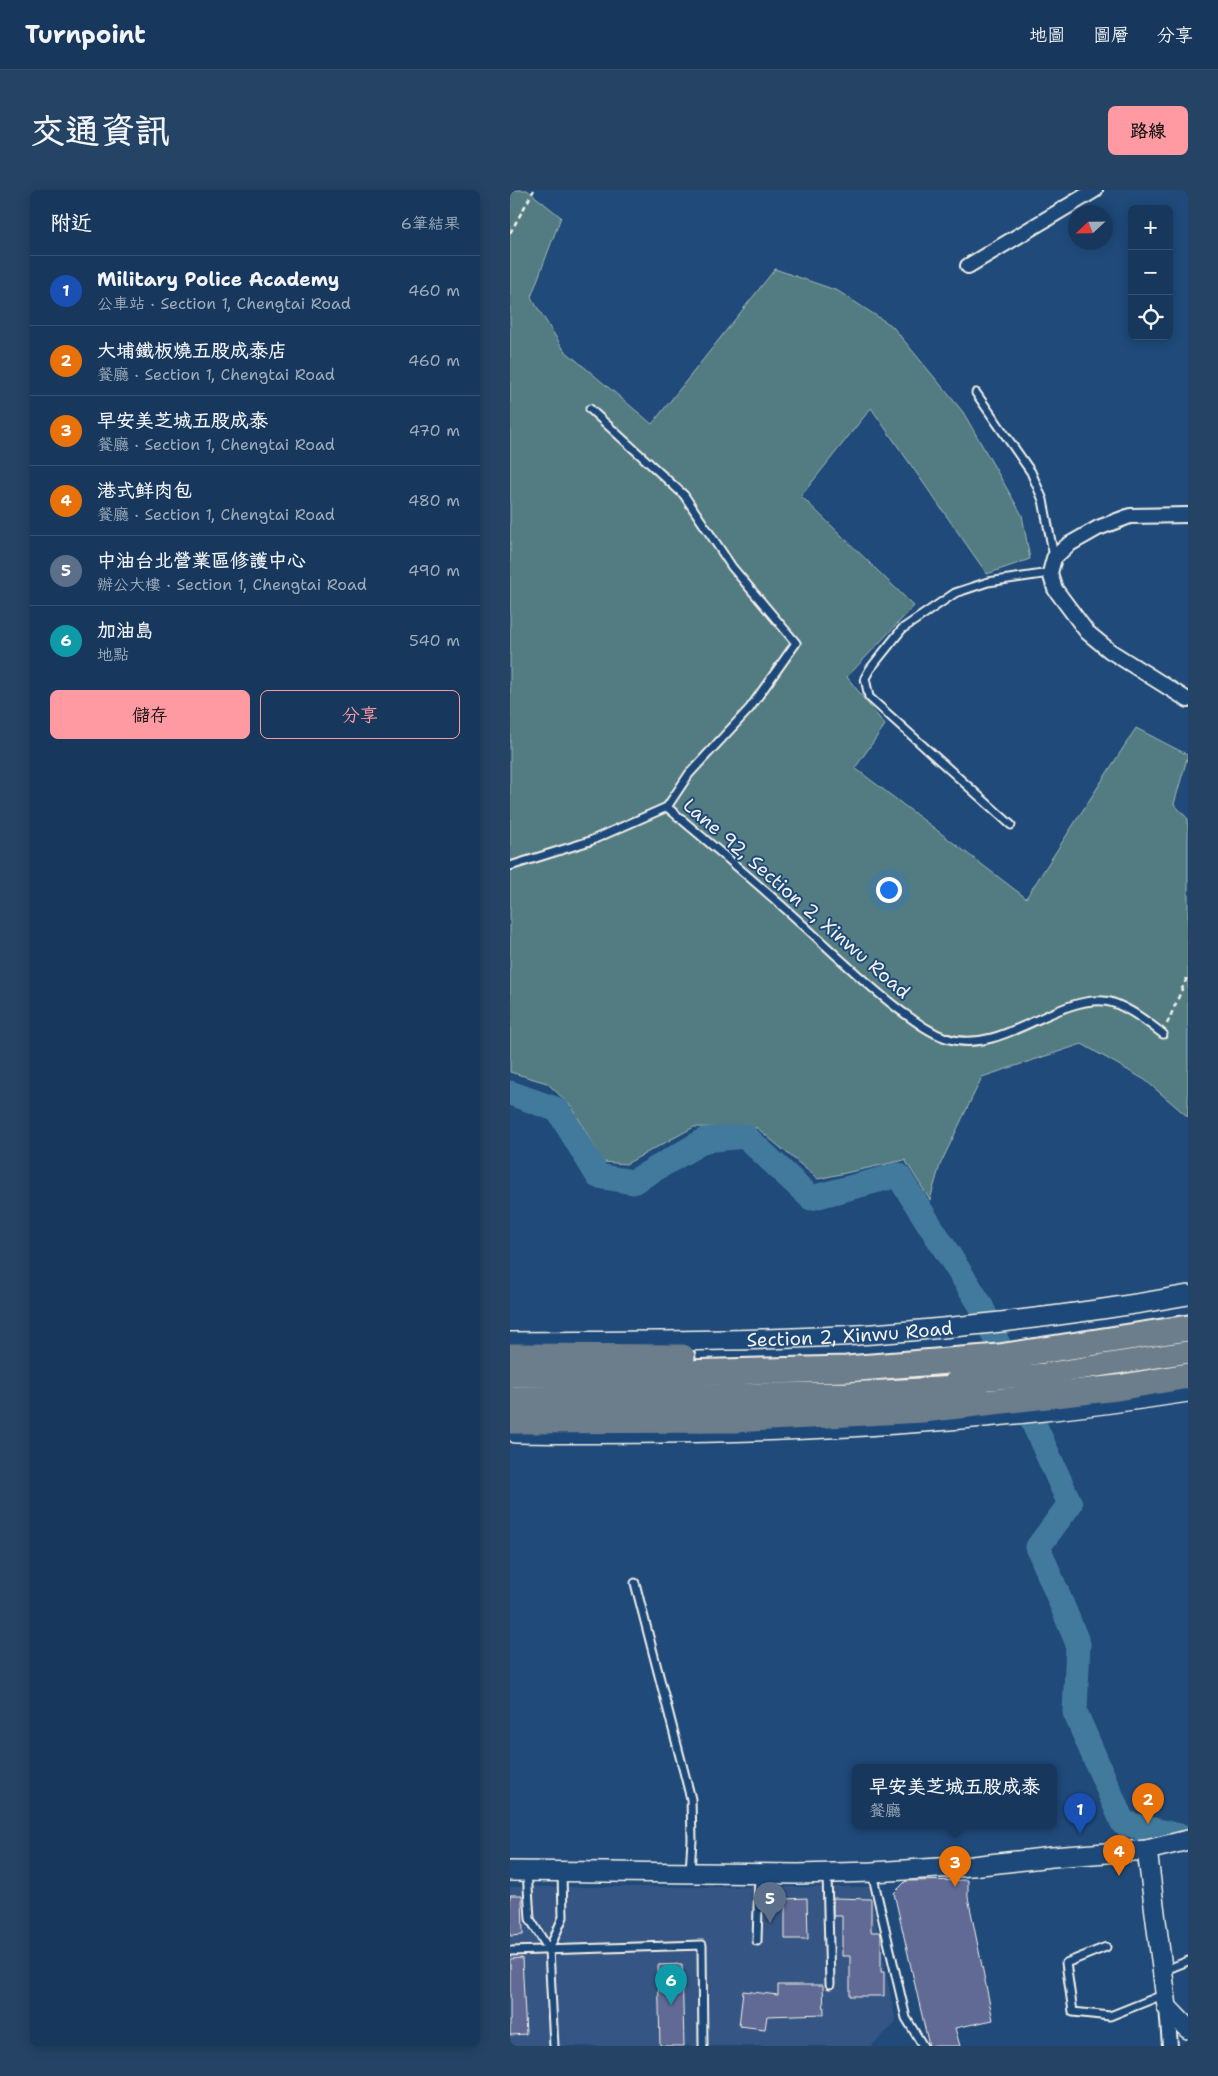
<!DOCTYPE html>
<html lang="zh-TW">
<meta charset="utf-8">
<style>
:root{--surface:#17385c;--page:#244365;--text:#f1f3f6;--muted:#9eacbb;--line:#365272;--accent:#ff9aa2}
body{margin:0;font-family:"Shantell Sans","LXGW WenKai TC",sans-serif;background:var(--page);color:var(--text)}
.controls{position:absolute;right:15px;top:15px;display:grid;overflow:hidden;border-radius:8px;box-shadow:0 2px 12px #0003}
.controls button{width:45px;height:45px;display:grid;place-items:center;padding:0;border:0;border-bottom:1px solid var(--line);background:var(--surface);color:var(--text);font:25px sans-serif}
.compass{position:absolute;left:558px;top:15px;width:45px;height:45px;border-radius:50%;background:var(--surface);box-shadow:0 2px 12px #0003;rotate:248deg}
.you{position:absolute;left:378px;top:699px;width:18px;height:18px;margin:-12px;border:4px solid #fff;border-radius:50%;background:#1a73e8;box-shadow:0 0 0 8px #1a73e833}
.badge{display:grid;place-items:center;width:32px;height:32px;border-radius:50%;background:var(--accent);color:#fff;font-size:16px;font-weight:700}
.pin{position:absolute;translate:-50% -41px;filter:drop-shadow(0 1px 2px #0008)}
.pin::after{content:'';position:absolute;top:26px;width:18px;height:15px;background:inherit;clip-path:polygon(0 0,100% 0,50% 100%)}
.popup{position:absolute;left:342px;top:1574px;width:205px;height:65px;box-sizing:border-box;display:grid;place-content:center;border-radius:8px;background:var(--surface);filter:drop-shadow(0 1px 4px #0005);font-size:16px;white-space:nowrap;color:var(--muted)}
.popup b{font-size:19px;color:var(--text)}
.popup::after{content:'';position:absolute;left:50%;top:100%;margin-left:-10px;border:10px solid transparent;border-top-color:var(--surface)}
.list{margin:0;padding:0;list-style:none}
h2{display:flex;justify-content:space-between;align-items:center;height:65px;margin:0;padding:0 20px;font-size:21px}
h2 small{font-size:16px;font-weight:400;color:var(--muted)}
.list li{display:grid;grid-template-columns:32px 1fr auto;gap:15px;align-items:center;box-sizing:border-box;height:70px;padding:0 20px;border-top:1px solid var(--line)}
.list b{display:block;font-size:19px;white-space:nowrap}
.list p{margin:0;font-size:16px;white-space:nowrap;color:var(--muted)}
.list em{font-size:16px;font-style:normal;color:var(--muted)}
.actions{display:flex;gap:10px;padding:15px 20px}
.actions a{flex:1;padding:11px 0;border:1px solid var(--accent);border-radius:8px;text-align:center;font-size:18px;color:var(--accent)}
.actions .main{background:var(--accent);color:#111}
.icon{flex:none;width:28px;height:28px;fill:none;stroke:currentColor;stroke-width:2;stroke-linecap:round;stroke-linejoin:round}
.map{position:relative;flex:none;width:678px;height:1856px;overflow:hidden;border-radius:8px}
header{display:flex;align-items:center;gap:30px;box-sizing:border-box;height:70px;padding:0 25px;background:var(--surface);border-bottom:1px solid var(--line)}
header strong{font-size:24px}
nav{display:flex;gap:28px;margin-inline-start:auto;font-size:18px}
.intro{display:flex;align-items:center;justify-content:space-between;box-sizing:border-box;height:120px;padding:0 30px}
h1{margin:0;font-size:35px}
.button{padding:12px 22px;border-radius:8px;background:var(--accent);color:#111;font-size:18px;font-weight:700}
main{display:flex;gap:30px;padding:0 30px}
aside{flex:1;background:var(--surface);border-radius:8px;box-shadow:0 2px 12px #0003}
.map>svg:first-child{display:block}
.built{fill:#365784}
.green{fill:#537c82;stroke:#a4b6b5}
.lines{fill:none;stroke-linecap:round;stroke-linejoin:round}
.river{stroke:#427a9d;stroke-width:25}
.building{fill:#606b95;stroke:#f4f1e8}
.lane-casing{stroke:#f4f1e8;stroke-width:11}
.street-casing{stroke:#f4f1e8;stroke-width:18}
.secondary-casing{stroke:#f4f1e8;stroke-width:22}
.primary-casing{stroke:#f4f1e8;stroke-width:25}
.highway-casing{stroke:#f4f1e8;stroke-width:29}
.path{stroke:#f4f1e8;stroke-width:2.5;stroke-dasharray:5 4;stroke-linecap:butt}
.lane{stroke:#1f4a7a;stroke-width:7}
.street{stroke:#1f4a7a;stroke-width:14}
.secondary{stroke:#1f4a7a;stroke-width:19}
.primary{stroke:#6c7d8b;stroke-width:21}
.highway{stroke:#6c7d8b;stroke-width:25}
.labels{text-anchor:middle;stroke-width:4;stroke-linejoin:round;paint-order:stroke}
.street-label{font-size:19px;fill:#f4f1e8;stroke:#1f4a7a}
</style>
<header>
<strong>Turnpoint</strong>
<nav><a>地圖</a><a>圖層</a><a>分享</a></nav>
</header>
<div class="intro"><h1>交通資訊</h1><a class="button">路線</a></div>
<main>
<aside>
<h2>附近<small>6筆結果</small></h2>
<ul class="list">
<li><span class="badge" style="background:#1a4fb4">1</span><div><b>Military Police Academy</b><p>公車站 · Section 1, Chengtai Road</p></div><em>460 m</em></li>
<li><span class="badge" style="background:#e8710a">2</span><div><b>大埔鐵板燒五股成泰店</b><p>餐廳 · Section 1, Chengtai Road</p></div><em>460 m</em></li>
<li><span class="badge" style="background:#e8710a">3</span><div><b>早安美芝城五股成泰</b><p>餐廳 · Section 1, Chengtai Road</p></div><em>470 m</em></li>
<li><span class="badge" style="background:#e8710a">4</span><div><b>港式鲜肉包</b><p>餐廳 · Section 1, Chengtai Road</p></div><em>480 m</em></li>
<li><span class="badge" style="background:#5c6f8a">5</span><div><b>中油台北營業區修護中心</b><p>辦公大樓 · Section 1, Chengtai Road</p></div><em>490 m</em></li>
<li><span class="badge" style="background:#0f9aa8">6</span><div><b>加油島</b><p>地點</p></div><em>540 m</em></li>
</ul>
<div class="actions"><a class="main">儲存</a><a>分享</a></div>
</aside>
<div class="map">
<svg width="678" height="1856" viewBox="0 0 678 1856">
<rect width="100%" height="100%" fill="#1f4a7a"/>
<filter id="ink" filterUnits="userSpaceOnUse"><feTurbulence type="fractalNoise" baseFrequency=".02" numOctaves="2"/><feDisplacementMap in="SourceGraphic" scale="10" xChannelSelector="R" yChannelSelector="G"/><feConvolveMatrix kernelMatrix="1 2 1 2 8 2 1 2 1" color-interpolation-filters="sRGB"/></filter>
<g filter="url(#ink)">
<path class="built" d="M 0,1697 L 359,1697 L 386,1833 L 361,1856 L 0,1856 Z"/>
<path class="green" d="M 0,0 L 17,0 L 51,27 L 21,107 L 54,160 L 142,234 L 265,79 L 328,101 L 382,136 L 453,222 L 512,325 L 520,369 L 477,384 L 361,218 L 291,306 L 404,416 L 337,487 L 375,535 L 345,578 L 516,708 L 626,538 L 678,565 L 664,614 L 678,629 L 678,927 L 635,890 L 572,854 L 472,887 L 430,975 L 420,1010 L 395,970 L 308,989 L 247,938 L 184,937 L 116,974 L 93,972 L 62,917 L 37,893 L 0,882 Z"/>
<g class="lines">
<path class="river" d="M 0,903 L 48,920 L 88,986 L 123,992 L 195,950 L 235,946 L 301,1008 L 388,985 L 470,1114 L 560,1314 L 528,1357 L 568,1454 L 565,1522 L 613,1633 L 678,1648"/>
</g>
<g class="building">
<path d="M 458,1690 L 458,1707 L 483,1830 L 445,1838 L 450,1856 L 419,1856 L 384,1703 L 396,1691 Z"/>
<path d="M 0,1705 L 12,1705 L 13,1745 L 0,1746 Z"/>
<path d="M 297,1708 L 298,1749 L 275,1749 L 275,1709 Z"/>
<path d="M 323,1708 L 361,1709 L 361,1742 L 370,1742 L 371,1746 L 371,1782 L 374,1782 L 374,1806 L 340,1806 L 340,1766 L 332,1766 L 332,1726 L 323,1726 Z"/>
<path d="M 12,1768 L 16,1844 L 0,1845 L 0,1769 Z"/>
<path d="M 172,1774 L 174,1856 L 150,1856 L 148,1775 Z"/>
<path d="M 268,1795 L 313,1795 L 314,1824 L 257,1826 L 255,1839 L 229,1836 L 233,1801 L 268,1805 Z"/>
</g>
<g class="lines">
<defs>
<g id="lane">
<path d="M 466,203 L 521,282 L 533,310 L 544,367"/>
<path d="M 80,219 L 174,305 L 222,377 L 286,453 L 240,518 L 179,584 L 157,617 C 198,652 240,687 280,723 C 317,756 351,791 391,821 C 405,831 419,842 436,848 C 491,866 543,807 594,811 C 612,812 639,833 653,844"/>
<path d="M 501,635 L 359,507 L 355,488 L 360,479 L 392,439 L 445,403 L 478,392 L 540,383"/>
<path d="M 0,676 L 80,651 L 157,617"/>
<path d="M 125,1393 L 181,1609 L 182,1650 L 180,1682"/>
<path d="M 17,1681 L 20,1729 L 39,1760 L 53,1727 L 52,1683"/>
<path d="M 362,1683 L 396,1828 L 413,1856"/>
<path d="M 317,1684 L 320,1794"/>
<path d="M 247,1751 L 249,1684"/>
<path d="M 596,1757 L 556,1773 L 563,1822 L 600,1826 L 655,1804"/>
<path d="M 39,1760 L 44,1856"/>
<path d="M 0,1761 L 192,1755 L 193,1856"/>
<path d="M 653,1781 L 678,1771"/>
</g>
<g id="street">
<path d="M 458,76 L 585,0"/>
<path d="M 678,325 L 620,326 L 588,338 L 558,355 L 544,368 L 540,383 L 545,399 L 577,442 L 600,461 L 678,510"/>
<path d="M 657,1817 L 660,1856"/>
</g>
<g id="secondary">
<path id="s1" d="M 0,1152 C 121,1151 242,1152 363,1144 C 468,1136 574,1124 678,1105"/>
<path d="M 6,1243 C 231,1246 456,1237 678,1202"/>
<path d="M 637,1660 L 657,1817 L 678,1839"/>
<path d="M 0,1681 L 288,1684 L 362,1682 L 462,1676 L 542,1667 L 637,1660 L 678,1650"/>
</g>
<path id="primary" d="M 445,1192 L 535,1184 L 678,1162"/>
<g id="highway">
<path d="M 0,1166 L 172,1167"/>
<path d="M 0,1184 L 130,1184 L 336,1179 L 489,1167 L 678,1138"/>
<path d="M 0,1209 L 338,1205 L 465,1198"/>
<path d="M 0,1231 L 224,1230 L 413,1220 L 607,1198 L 678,1186"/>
</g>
</defs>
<use href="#lane" class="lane-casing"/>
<use href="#street" class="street-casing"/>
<use href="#secondary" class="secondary-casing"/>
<use href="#primary" class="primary-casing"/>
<use href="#highway" class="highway-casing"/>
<g class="path">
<path d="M 0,43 L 24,0"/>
<path d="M 657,834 L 678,785"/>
</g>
<use href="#lane" class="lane"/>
<use href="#street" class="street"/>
<use href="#secondary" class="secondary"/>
<use href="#primary" class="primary"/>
<use href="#highway" class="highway"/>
</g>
</g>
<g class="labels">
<g class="street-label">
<text transform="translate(287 708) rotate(41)" y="7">Lane 92, Section 2, Xinwu Road</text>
<text dy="7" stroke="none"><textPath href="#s1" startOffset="340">Section 2, Xinwu Road</textPath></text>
</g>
</g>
</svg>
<div class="controls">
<button>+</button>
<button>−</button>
<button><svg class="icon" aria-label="locate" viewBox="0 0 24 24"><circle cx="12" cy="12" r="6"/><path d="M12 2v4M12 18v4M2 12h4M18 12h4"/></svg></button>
</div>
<svg class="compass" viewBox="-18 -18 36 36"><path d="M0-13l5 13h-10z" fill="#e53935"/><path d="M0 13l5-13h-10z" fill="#9eacbb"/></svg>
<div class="you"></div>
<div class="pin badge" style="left:570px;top:1644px;background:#1a4fb4">1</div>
<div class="pin badge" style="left:638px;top:1634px;background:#e8710a">2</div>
<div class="pin badge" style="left:445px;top:1697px;background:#e8710a">3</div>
<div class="popup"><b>早安美芝城五股成泰</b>餐廳</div>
<div class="pin badge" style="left:609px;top:1686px;background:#e8710a">4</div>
<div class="pin badge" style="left:260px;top:1733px;background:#5c6f8a">5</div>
<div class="pin badge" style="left:161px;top:1815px;background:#0f9aa8">6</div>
</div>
</main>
